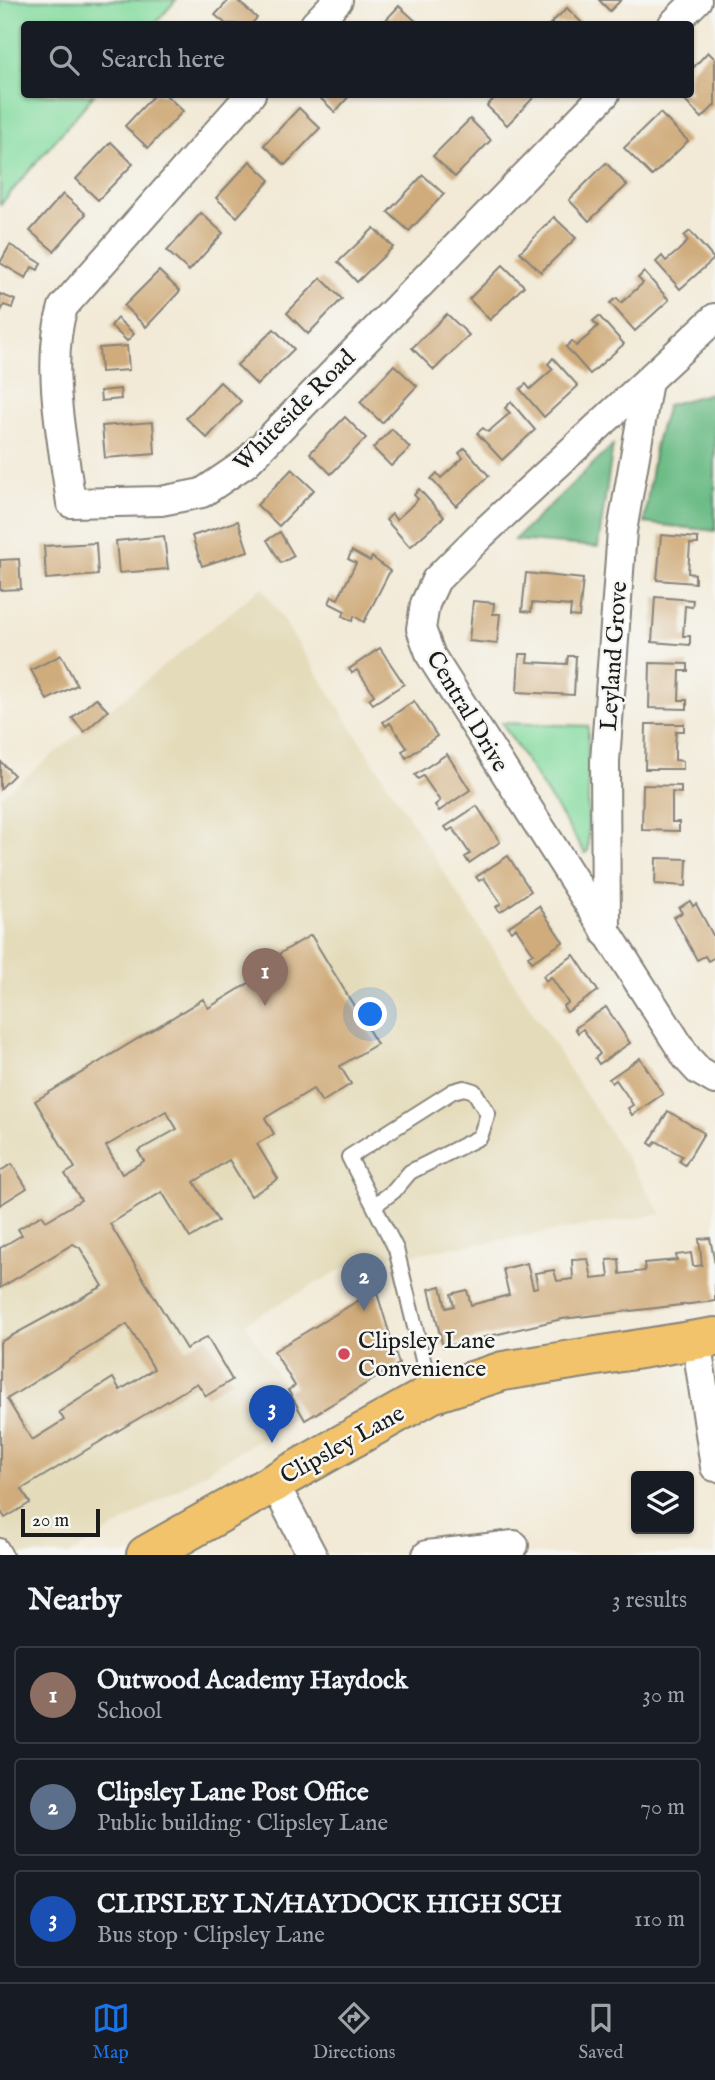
<!DOCTYPE html>
<meta charset="utf-8">
<style>
:root{--surface:#171b24;--page:#242831;--text:#f1f3f6;--muted:#9ea1a6;--line:#363941;--accent:#1a73e8}
body{margin:0;font-family:"IM FELL English",serif;background:var(--page);color:var(--text)}
.controls{position:absolute;right:21px;bottom:21px;display:grid;overflow:hidden;border-radius:7px;box-shadow:0 2px 5px #0004}
.controls button{width:63px;height:63px;display:grid;place-items:center;padding:0;border:0;border-bottom:2px solid var(--line);background:var(--surface);color:var(--text);font:35px sans-serif}
.scale{position:absolute;left:21px;bottom:18px;width:79px;box-sizing:border-box;padding-left:7px;border:4px solid #1c1c1c;border-top:0;font-size:19px;line-height:24px;white-space:nowrap;color:#1c1c1c;-webkit-text-stroke:5px #f6f6f2;paint-order:stroke}
.you{position:absolute;left:371px;top:1015px;width:24px;height:24px;margin:-18px;border:5px solid #fff;border-radius:50%;background:#1a73e8;box-shadow:0 0 0 10px #1a73e833}
.badge{display:grid;place-items:center;width:46px;height:46px;border-radius:50%;background:var(--accent);color:#fff;font-size:23px;font-weight:700}
.pin{position:absolute;translate:-50% -58px;filter:drop-shadow(0 2px 4px #0008)}
.pin::after{content:'';position:absolute;top:37px;width:24px;height:21px;background:inherit;clip-path:polygon(0 0,100% 0,50% 100%)}
.list{margin:0;padding:0;list-style:none}
h2{display:flex;justify-content:space-between;align-items:center;height:91px;margin:0;padding:0 28px;font-size:30px}
h2 small{font-size:23px;font-weight:400;color:var(--muted)}
.list li{display:grid;grid-template-columns:46px 1fr auto;gap:21px;align-items:center;box-sizing:border-box;height:98px;margin:0 14px 14px;padding:0 14px;border:2px solid var(--line);border-radius:7px}
.list b{display:block;font-size:26px;white-space:nowrap}
.list p{margin:0;font-size:23px;white-space:nowrap;color:var(--muted)}
.list em{font-size:23px;font-style:normal;color:var(--muted)}
.icon{flex:none;width:38px;height:38px;fill:none;stroke:currentColor;stroke-width:2;stroke-linecap:round;stroke-linejoin:round}
.map{position:relative;flex:none;width:715px;height:1555px;overflow:hidden}
.search{position:absolute;background:var(--surface);box-shadow:0 2px 5px #0004;left:21px;right:21px;top:21px;height:77px;display:flex;align-items:center;gap:18px;box-sizing:border-box;padding:0 24px;border-radius:7px;color:var(--muted);font-size:26px}
.sheet{height:427px;background:var(--surface)}
nav{display:flex;justify-content:space-around;align-items:center;box-sizing:border-box;height:98px;border-top:2px solid var(--line);background:var(--surface);font-size:19px;color:var(--muted)}
nav a{display:grid;justify-items:center;gap:4px}
nav .on{color:var(--accent)}
.map>svg:first-child{display:block}
.built{fill:#e4dbba}
.green{fill:#86dca0;stroke:#517c5e;stroke-width:2}
.forest{fill:#6cbc86;stroke:#446c51;stroke-width:2}
.building{fill:#d0ac7c;fill-rule:evenodd}
.lines{fill:none;stroke-linecap:round;stroke-linejoin:round}
.lane-casing{stroke:#87837a;stroke-width:18}
.street-casing{stroke:#87837a;stroke-width:32}
.primary-casing{stroke:#87837a;stroke-width:42}
.lane{stroke:#fff;stroke-width:14}
.street{stroke:#fff;stroke-width:28}
.primary{stroke:#f2c36a;stroke-width:38}
.poi-dot{fill:#d1495b;stroke:#f6f6f2;stroke-width:2.5}
.labels{text-anchor:middle;stroke-width:5;stroke-linejoin:round;paint-order:stroke}
.street-label{font-size:24px;fill:#1c1c1c;stroke:#f6f6f2}
.poi-label{font-size:24px;fill:#1c1c1c;stroke:#f6f6f2;text-anchor:start}
</style>
<div class="map">
<svg width="715" height="1555" viewBox="0 0 715 1555">
<rect width="100%" height="100%" fill="#f6f6f2"/>
<filter id="ink" filterUnits="userSpaceOnUse"><feTurbulence type="fractalNoise" baseFrequency=".0143" numOctaves="2"/><feDisplacementMap in="SourceGraphic" scale="14" xChannelSelector="R" yChannelSelector="G"/><feConvolveMatrix kernelMatrix="1 2 1 2 8 2 1 2 1" color-interpolation-filters="sRGB"/></filter>
<filter id="wash" filterUnits="userSpaceOnUse"><feTurbulence type="fractalNoise" baseFrequency=".00686" numOctaves="4" result="noise"/><feDisplacementMap in="SourceGraphic" scale="28" xChannelSelector="R" yChannelSelector="G"/><feGaussianBlur stdDeviation="1.57" result="paint"/><feColorMatrix in="noise" values="0 0 0 0 0 0 0 0 0 0 0 0 0 0 0 0 0 1.4 0 .05"/><feComposite in="paint" operator="in"/></filter>
<g filter="url(#wash)">
<rect width="100%" height="100%" fill="#f2ead7"/>
<path class="built" d="M 262,587 L 662,1214 L 351,1264 L 245,1323 L 301,1414 L 70,1555 L 0,1555 L 0,797 Z"/>
<g class="green">
<path d="M 0,0 L 176,0 L 155,24 L 24,24 L 24,94 L 94,95 L 0,205 Z"/>
<path d="M 502,723 L 588,726 L 588,851 L 585,853 Z"/>
</g>
<g class="forest">
<path d="M 715,392 L 715,531 L 644,523 L 655,446 L 667,405 Z"/>
<path d="M 613,445 L 598,547 L 514,540 Z"/>
</g>
<g id="blocks">
<g class="building">
<path d="M 229,0 L 237,0 L 257,18 L 251,24 L 226,24 L 215,15 Z"/>
<path d="M 599,0 L 621,0 L 610,11 Z"/>
<path d="M 399,6 L 419,24 L 382,24 Z"/>
<path d="M 567,8 L 583,24 L 550,24 Z"/>
<path d="M 708,52 L 715,59 L 715,105 L 702,118 L 678,94 L 690,94 L 690,71 Z"/>
<path d="M 155,94 L 165,94 L 183,111 L 148,148 L 125,126 Z"/>
<path d="M 316,94 L 351,94 L 335,112 Z"/>
<path d="M 498,94 L 537,94 L 507,125 L 487,106 Z"/>
<path d="M 299,108 L 320,128 L 285,165 L 264,145 Z"/>
<path d="M 660,113 L 688,141 L 652,176 L 624,148 Z"/>
<path d="M 470,119 L 491,140 L 455,177 L 433,156 Z"/>
<path d="M 111,142 L 133,164 L 98,200 L 76,179 Z"/>
<path d="M 250,161 L 270,180 L 237,217 L 216,198 Z"/>
<path d="M 606,163 L 627,185 L 589,221 L 569,200 Z"/>
<path d="M 423,175 L 444,194 L 409,231 L 388,212 Z"/>
<path d="M 63,194 L 86,214 L 54,251 L 30,231 Z"/>
<path d="M 201,213 L 223,233 L 189,271 L 167,251 Z"/>
<path d="M 554,217 L 576,238 L 541,272 L 520,252 Z"/>
<path d="M 374,228 L 393,247 L 357,282 L 338,262 Z"/>
<path d="M 690,231 L 714,259 L 680,289 L 656,262 L 662,256 L 666,261 L 678,251 L 688,241 L 684,236 Z"/>
<path d="M 10,245 L 41,263 L 38,270 L 32,267 L 26,278 L 0,263 Z"/>
<path d="M 503,265 L 524,286 L 490,320 L 469,299 Z"/>
<path d="M 159,271 L 180,291 L 146,327 L 124,306 Z"/>
<path d="M 644,272 L 669,300 L 635,331 L 610,303 L 617,298 L 621,303 L 643,283 L 638,278 Z"/>
<path d="M 321,278 L 342,299 L 308,334 L 287,313 Z"/>
<path d="M 0,294 L 15,300 L 12,308 L 4,305 L 0,313 Z"/>
<path d="M 447,314 L 469,335 L 434,370 L 412,348 Z"/>
<path d="M 599,316 L 624,344 L 590,374 L 566,347 L 572,341 L 576,346 L 588,336 L 598,326 L 593,321 Z"/>
<path d="M 117,318 L 134,334 L 127,341 L 111,326 Z"/>
<path d="M 274,329 L 294,349 L 257,385 L 237,365 Z"/>
<path d="M 127,346 L 129,370 L 101,372 L 99,348 Z"/>
<path d="M 553,358 L 578,386 L 544,417 L 520,389 L 526,384 L 530,389 L 553,369 L 548,364 Z"/>
<path d="M 394,365 L 417,386 L 382,423 L 360,402 Z"/>
<path d="M 220,382 L 241,401 L 207,438 L 186,418 Z"/>
<path d="M 120,389 L 121,399 L 101,401 L 100,391 Z"/>
<path d="M 511,402 L 535,430 L 502,460 L 477,433 L 483,428 L 488,432 L 510,413 L 505,408 Z"/>
<path d="M 345,417 L 366,438 L 331,474 L 310,453 Z"/>
<path d="M 153,422 L 155,454 L 105,458 L 102,426 Z"/>
<path d="M 392,429 L 410,448 L 391,466 L 373,448 Z"/>
<path d="M 465,448 L 489,476 L 456,506 L 431,479 L 437,473 L 441,478 L 463,458 L 459,453 Z"/>
<path d="M 292,469 L 314,490 L 279,526 L 257,505 Z"/>
<path d="M 419,489 L 444,517 L 410,547 L 386,520 L 392,514 L 396,520 L 408,509 L 418,499 L 414,495 Z"/>
<path d="M 238,521 L 248,551 L 202,566 L 192,536 Z"/>
<path d="M 280,532 L 294,556 L 281,563 L 267,540 Z"/>
<path d="M 661,535 L 698,538 L 698,544 L 690,544 L 688,573 L 695,574 L 695,583 L 657,580 Z"/>
<path d="M 164,536 L 168,569 L 119,573 L 116,541 Z"/>
<path d="M 96,543 L 98,575 L 46,579 L 44,546 Z"/>
<path d="M 352,551 L 370,561 L 372,557 L 390,571 L 364,622 L 354,616 L 352,621 L 343,616 L 345,611 L 329,603 L 332,596 L 338,599 L 356,563 L 348,559 Z"/>
<path d="M 19,559 L 21,589 L 0,590 L 0,560 Z"/>
<path d="M 526,573 L 583,579 L 579,617 L 570,616 L 571,606 L 532,603 L 531,612 L 522,611 Z"/>
<path d="M 655,597 L 693,600 L 692,607 L 685,606 L 683,636 L 690,636 L 690,645 L 652,642 Z"/>
<path d="M 473,601 L 494,603 L 493,614 L 500,614 L 497,644 L 469,641 Z"/>
<path d="M 380,648 L 404,684 L 373,704 L 369,699 L 374,695 L 367,684 L 357,670 L 352,673 L 349,669 Z"/>
<path d="M 519,654 L 528,654 L 527,662 L 567,664 L 568,656 L 576,656 L 574,695 L 517,692 Z"/>
<path d="M 61,655 L 77,685 L 47,700 L 31,670 Z"/>
<path d="M 650,663 L 688,664 L 688,671 L 680,671 L 679,700 L 687,700 L 687,709 L 649,708 Z"/>
<path d="M 96,698 L 108,711 L 84,732 L 72,718 Z"/>
<path d="M 414,701 L 437,736 L 406,758 L 402,751 L 407,748 L 390,723 L 386,726 L 383,722 Z"/>
<path d="M 646,724 L 684,724 L 684,731 L 676,731 L 675,746 L 675,760 L 683,761 L 683,769 L 645,769 Z"/>
<path d="M 447,754 L 470,790 L 439,811 L 435,805 L 440,801 L 423,776 L 418,779 L 415,775 Z"/>
<path d="M 0,761 L 14,775 L 0,789 Z"/>
<path d="M 643,785 L 681,786 L 681,793 L 672,792 L 672,822 L 679,822 L 679,831 L 642,830 Z"/>
<path d="M 477,806 L 500,842 L 469,863 L 465,857 L 470,854 L 453,828 L 448,831 L 445,827 Z"/>
<path d="M 508,856 L 531,891 L 500,912 L 496,907 L 501,903 L 484,878 L 479,881 L 476,877 Z"/>
<path d="M 656,858 L 687,859 L 686,886 L 655,884 Z"/>
<path d="M 690,901 L 693,906 L 696,904 L 715,939 L 715,957 L 708,961 L 705,956 L 697,960 L 674,917 L 682,913 L 679,908 Z"/>
<path d="M 539,906 L 563,942 L 532,962 L 528,956 L 533,953 L 516,928 L 511,931 L 508,927 Z"/>
<path d="M 311,935 L 377,1044 L 340,1066 L 351,1084 L 322,1102 L 313,1089 L 265,1118 L 274,1134 L 257,1144 L 278,1179 L 251,1196 L 229,1160 L 194,1182 L 218,1221 L 190,1238 L 162,1192 L 110,1224 L 186,1349 L 207,1337 L 232,1380 L 206,1396 L 197,1383 L 22,1489 L 30,1503 L 5,1518 L 0,1510 L 0,1342 L 103,1286 L 80,1248 L 73,1244 L 0,1288 L 0,1248 L 22,1235 L 18,1229 L 42,1215 L 46,1221 L 81,1200 L 65,1174 L 75,1168 L 35,1101 L 203,999 L 208,1008 L 257,978 L 252,970 ZM 166,1111 L 177,1129 L 138,1151 L 144,1161 L 122,1174 L 106,1146 ZM 127,1324 L 154,1369 L 120,1390 L 113,1378 L 59,1412 L 64,1420 L 32,1440 L 7,1399 Z"/>
<path d="M 574,955 L 598,991 L 567,1012 L 563,1006 L 568,1003 L 561,992 L 551,977 L 546,981 L 543,976 Z"/>
<path d="M 606,1007 L 630,1043 L 599,1064 L 595,1058 L 600,1054 L 583,1029 L 578,1033 L 575,1028 Z"/>
<path d="M 640,1058 L 663,1094 L 632,1115 L 628,1108 L 633,1105 L 626,1094 L 616,1080 L 612,1083 L 609,1079 Z"/>
<path d="M 668,1111 L 704,1133 L 685,1165 L 679,1161 L 682,1156 L 656,1141 L 653,1146 L 649,1143 Z"/>
<path d="M 12,1164 L 27,1188 L 0,1205 L 0,1171 Z"/>
<path d="M 710,1238 L 715,1264 L 715,1301 L 562,1319 L 443,1347 L 429,1289 L 441,1286 L 446,1308 L 454,1306 L 451,1294 L 467,1290 L 471,1305 L 509,1295 L 503,1269 L 527,1263 L 533,1288 L 538,1287 L 535,1273 L 554,1270 L 557,1281 L 573,1279 L 572,1260 L 588,1259 L 592,1279 L 609,1277 L 607,1260 L 619,1259 L 620,1274 L 645,1271 L 644,1263 L 677,1260 L 676,1255 L 691,1253 L 693,1266 L 697,1266 L 702,1265 L 699,1239 Z"/>
<path d="M 376,1290 L 399,1364 L 305,1420 L 288,1390 L 295,1386 L 274,1351 Z"/>
</g>
</g>
</g>
<g filter="url(#ink)">
<use href="#blocks" fill-opacity="0" stroke="#87837a" stroke-width="2"/>
<g class="lines">
<defs>
<g id="lane">
<path d="M 375,1205 L 394,1191 L 410,1172 L 480,1137 L 488,1114 L 474,1091 L 464,1088 L 453,1091 L 349,1157 L 396,1249 L 431,1393"/>
<path d="M 0,1546 L 5,1555"/>
</g>
<g id="street">
<path d="M 315,24 L 338,0"/>
<path d="M 673,24 L 697,0"/>
<path d="M 251,94 L 63,307 C 45,365 63,443 71,503 L 161,501 L 202,493 L 246,463 L 605,94"/>
<path d="M 715,318 L 481,535 L 436,580 L 425,604 L 421,629 L 431,656 L 687,1058 L 698,1070 L 715,1080"/>
<path d="M 606,933 L 605,761 L 622,531 L 648,381"/>
<path d="M 696,1339 L 715,1467"/>
<path d="M 273,1481 L 312,1555"/>
<path d="M 427,1555 L 514,1545"/>
</g>
<path id="primary" d="M 146,1555 L 431,1394 L 503,1371 L 715,1337"/>
</defs>
<use href="#lane" class="lane-casing"/>
<use href="#street" class="street-casing"/>
<use href="#primary" class="primary-casing"/>
<use href="#lane" class="lane"/>
<use href="#street" class="street"/>
<use href="#primary" class="primary"/>
</g>
</g>
<circle class="poi-dot" cx="344" cy="1354" r="7"/>
<g class="labels">
<g class="street-label">
<text transform="translate(294 410) rotate(-45)" y="8">Whiteside Road</text>
<text transform="translate(613 656) rotate(-86)" y="8">Leyland Grove</text>
<text transform="translate(468 711) rotate(59)" y="8">Central Drive</text>
<text transform="translate(342 1444) rotate(-29)" y="8">Clipsley Lane</text>
</g>
<g class="poi-label">
<text x="358" y="1348">Clipsley Lane<tspan x="358" dy="28">Convenience</tspan></text>
</g>
</g>
</svg>
<div class="controls">
<button><svg class="icon" aria-label="layers" viewBox="0 0 24 24"><path d="M12 4l9 5-9 5-9-5zM3 14l9 5 9-5"/></svg></button>
</div>
<div class="scale">20 m</div>
<div class="you"></div>
<div class="pin badge" style="left:265px;top:1006px;background:#8d6e63">1</div>
<div class="pin badge" style="left:364px;top:1311px;background:#5c6f8a">2</div>
<div class="pin badge" style="left:272px;top:1443px;background:#1a4fb4">3</div>
<div class="search"><svg class="icon" aria-label="search" viewBox="0 0 24 24"><circle cx="10" cy="10" r="6"/><path d="M15 15l6 6"/></svg>Search here</div>
</div>
<section class="sheet">
<h2>Nearby<small>3 results</small></h2>
<ul class="list">
<li><span class="badge" style="background:#8d6e63">1</span><div><b>Outwood Academy Haydock</b><p>School</p></div><em>30 m</em></li>
<li><span class="badge" style="background:#5c6f8a">2</span><div><b>Clipsley Lane Post Office</b><p>Public building · Clipsley Lane</p></div><em>70 m</em></li>
<li><span class="badge" style="background:#1a4fb4">3</span><div><b>CLIPSLEY LN/HAYDOCK HIGH SCH</b><p>Bus stop · Clipsley Lane</p></div><em>110 m</em></li>
</ul>
</section>
<nav>
<a class="on"><svg class="icon" aria-label="map" viewBox="0 0 24 24"><path d="M3 6l6-2 6 2 6-2v14l-6 2-6-2-6 2zM9 4v14M15 6v14"/></svg>Map</a>
<a><svg class="icon" aria-label="directions" viewBox="0 0 24 24"><path d="M12 3l9 9-9 9-9-9zM9 14v-3h6M13 9l2 2-2 2"/></svg>Directions</a>
<a><svg class="icon" aria-label="saved" viewBox="0 0 24 24"><path d="M7 4h10v16l-5-4-5 4z"/></svg>Saved</a>
</nav>
